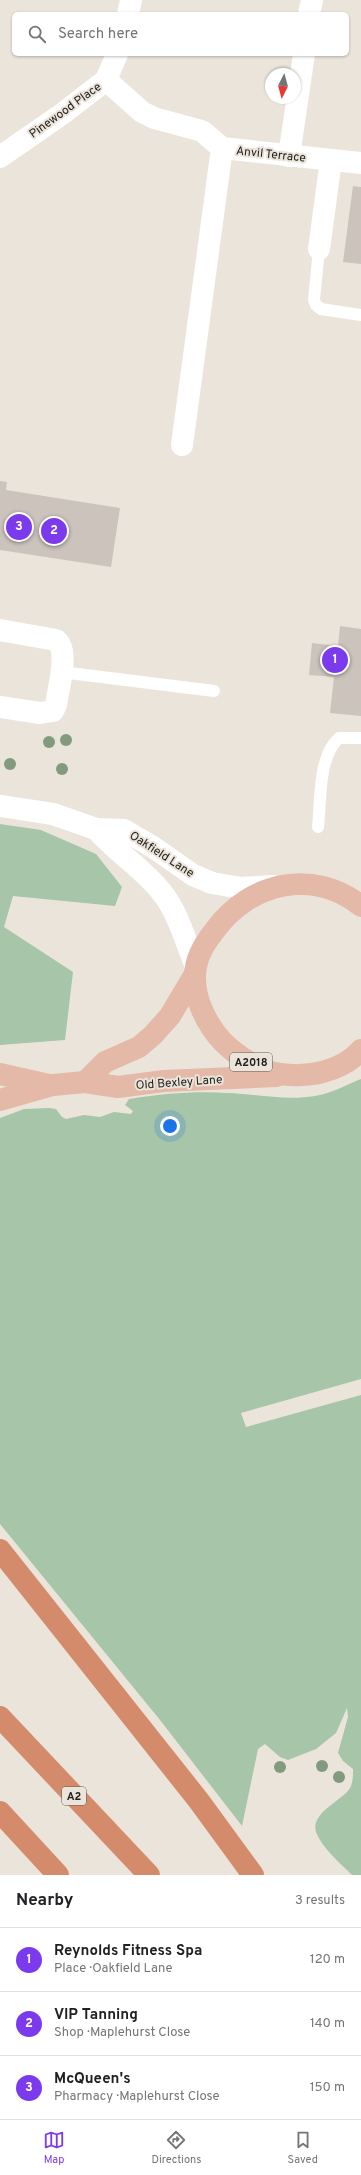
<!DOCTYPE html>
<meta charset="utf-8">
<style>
:root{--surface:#fff;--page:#f2f2f2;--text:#202124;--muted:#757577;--line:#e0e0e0;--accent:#7c3aed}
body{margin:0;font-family:Overpass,sans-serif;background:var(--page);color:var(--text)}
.compass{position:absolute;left:265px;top:68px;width:36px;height:36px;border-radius:50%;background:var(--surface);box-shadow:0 1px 3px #0004;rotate:186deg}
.you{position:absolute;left:170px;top:1126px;width:14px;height:14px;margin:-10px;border:3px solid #fff;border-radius:50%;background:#1a73e8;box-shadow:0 0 0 6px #1a73e833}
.badge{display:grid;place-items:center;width:26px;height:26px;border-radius:50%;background:var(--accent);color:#fff;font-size:13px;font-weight:700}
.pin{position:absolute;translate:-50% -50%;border:2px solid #fff;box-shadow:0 1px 4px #0006}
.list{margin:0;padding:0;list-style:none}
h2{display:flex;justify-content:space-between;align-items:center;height:52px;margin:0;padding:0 16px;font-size:17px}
h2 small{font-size:13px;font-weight:400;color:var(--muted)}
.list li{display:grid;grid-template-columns:26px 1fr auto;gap:12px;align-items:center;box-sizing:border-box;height:64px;padding:0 16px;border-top:1px solid var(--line)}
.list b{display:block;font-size:15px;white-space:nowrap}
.list p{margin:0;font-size:13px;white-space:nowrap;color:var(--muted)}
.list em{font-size:13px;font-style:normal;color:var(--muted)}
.icon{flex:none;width:22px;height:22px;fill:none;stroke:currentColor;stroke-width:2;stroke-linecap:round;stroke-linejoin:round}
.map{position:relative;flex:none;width:361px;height:1875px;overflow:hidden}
.search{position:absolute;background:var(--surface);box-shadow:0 1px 3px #0004;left:12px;right:12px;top:12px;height:44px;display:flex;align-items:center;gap:10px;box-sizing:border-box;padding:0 14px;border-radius:6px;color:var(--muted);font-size:15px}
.sheet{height:244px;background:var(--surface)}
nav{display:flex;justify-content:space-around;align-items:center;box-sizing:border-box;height:56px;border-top:1px solid var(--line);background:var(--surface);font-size:11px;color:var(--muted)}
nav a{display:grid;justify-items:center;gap:2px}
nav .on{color:var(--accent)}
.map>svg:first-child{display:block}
.green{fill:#a7c5a8}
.building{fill:#ccc3bd}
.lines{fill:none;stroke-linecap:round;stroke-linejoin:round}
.lane{stroke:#fff;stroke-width:12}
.street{stroke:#fff;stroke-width:22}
.secondary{stroke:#fff;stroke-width:22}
.primary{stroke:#e5b9a7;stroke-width:22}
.highway{stroke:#d48b6c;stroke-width:22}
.tree{fill:#829b7e}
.labels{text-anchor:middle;stroke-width:4;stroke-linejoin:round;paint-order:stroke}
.shield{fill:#ebe4db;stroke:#5f5c57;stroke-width:1}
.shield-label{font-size:11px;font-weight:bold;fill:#23211e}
.street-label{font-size:12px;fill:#23211e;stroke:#ebe4db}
</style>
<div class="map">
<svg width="361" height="1875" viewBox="0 0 361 1875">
<rect width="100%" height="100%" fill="#ebe4db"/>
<g class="green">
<path d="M 0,824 L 41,830 L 96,854 L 122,887 L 115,906 L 13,896 L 4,927 L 73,972 L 65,1040 L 0,1045 Z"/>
<path d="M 361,1079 L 361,1379 L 241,1413 L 246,1427 L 361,1395 L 361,1875 L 352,1875 C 340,1863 322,1848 316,1832 C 310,1813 342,1801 350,1788 C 353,1783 353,1775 353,1769 L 343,1761 L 338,1753 L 348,1717 L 347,1708 L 336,1733 L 316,1749 L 288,1760 L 280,1757 L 265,1744 L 258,1749 L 242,1826 L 160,1720 L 0,1524 L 0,1118 L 24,1109 L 49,1108 L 56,1109 L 62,1117 L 66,1119 L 84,1115 L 100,1117 L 114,1112 L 131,1114 L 133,1111 L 125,1105 L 129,1099 C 161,1094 195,1091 227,1093 C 256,1094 286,1101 315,1096 C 332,1093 346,1085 361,1079 Z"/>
</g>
<g class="building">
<path d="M 353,186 L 361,187 L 361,264 L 343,262 Z"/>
<path d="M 0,481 L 7,482 L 6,490 L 120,508 L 111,567 L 0,550 Z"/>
<path d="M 340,626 L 361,629 L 361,716 L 330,713 L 334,677 L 309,675 L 312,643 L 338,646 Z"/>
</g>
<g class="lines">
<g class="lane">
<path d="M 319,249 L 314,300 L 316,305 L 321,309 L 361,315"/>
<path d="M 61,672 L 214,691"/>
<path d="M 318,827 C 321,801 318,756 339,738 L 361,738"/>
</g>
<g class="street">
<path d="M 128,14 L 131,0"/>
<path d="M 309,14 L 312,0"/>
<path d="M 106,80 L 142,112 L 154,118 L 202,131 L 222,148 L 361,163"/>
<path d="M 289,156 L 304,54"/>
<path d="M 0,157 L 62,114 L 106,80 L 117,54"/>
<path d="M 319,249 L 331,160"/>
<path d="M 182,445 L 222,148"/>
<path d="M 0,630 L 56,640 C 70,651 58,688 56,705 L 53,711 L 40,713 L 0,707"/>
</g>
<g class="secondary">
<path d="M 0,806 L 53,814 L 96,829 L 124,830 L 153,847 L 193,875 L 212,883 L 241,888 L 274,886"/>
<path d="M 96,829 C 118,854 147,871 166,898 C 180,918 186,944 196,966"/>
</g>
<g class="primary">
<path d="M 361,906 C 313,868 250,882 215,930 C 207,940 198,954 196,967 C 191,993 205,1023 223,1042 C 237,1056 260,1071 280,1074 C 308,1078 341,1072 361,1050"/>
<path d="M 0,1074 L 49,1085"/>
<path d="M 85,1082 L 105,1062 L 139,1047 L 153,1035 L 170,1016 L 195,974"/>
<path d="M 0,1100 L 53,1085 L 85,1082 L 118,1087 L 164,1081 L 276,1076"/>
</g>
<g class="highway">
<path d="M 0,1550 L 199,1801 L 253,1875"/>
<path d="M 0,1717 L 149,1875"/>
<path d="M 0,1812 L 58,1875"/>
</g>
</g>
<g class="tree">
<circle cx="66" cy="740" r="6"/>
<circle cx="49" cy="742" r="6"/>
<circle cx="10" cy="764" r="6"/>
<circle cx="62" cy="769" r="6"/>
<circle cx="322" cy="1766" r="6"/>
<circle cx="280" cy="1767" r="6"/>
<circle cx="339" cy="1777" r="6"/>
</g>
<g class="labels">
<g class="shield">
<rect x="230" y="1053" width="42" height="18" rx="3"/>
<rect x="62" y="1787" width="24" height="18" rx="3"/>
</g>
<g class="shield-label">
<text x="251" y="1066">A2018</text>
<text x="74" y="1800">A2</text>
</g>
<g class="street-label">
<text transform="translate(65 110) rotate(-36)" y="4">Pinewood Place</text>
<text transform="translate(271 154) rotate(6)" y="4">Anvil Terrace</text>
<text transform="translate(162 854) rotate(33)" y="4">Oakfield Lane</text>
<text transform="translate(179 1082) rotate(-4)" y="4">Old Bexley Lane</text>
</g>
</g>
</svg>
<svg class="compass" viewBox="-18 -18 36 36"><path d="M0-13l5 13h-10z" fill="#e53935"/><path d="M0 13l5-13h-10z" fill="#757577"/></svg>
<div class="you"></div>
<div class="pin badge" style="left:335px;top:660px">1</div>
<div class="pin badge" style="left:54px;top:531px">2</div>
<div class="pin badge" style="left:19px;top:527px">3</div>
<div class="search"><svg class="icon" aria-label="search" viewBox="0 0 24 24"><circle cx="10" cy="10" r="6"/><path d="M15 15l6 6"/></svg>Search here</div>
</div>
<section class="sheet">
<h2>Nearby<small>3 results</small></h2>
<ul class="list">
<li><span class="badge">1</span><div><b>Reynolds Fitness Spa</b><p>Place · Oakfield Lane</p></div><em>120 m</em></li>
<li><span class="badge">2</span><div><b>VIP Tanning</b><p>Shop · Maplehurst Close</p></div><em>140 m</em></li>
<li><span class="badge">3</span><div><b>McQueen's</b><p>Pharmacy · Maplehurst Close</p></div><em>150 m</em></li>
</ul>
</section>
<nav>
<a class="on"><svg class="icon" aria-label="map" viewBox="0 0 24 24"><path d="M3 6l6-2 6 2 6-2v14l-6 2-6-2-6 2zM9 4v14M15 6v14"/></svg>Map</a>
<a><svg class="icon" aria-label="directions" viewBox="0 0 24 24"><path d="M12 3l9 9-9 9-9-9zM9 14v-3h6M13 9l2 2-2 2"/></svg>Directions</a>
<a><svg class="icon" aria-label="saved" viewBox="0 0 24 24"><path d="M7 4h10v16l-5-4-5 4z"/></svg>Saved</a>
</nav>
